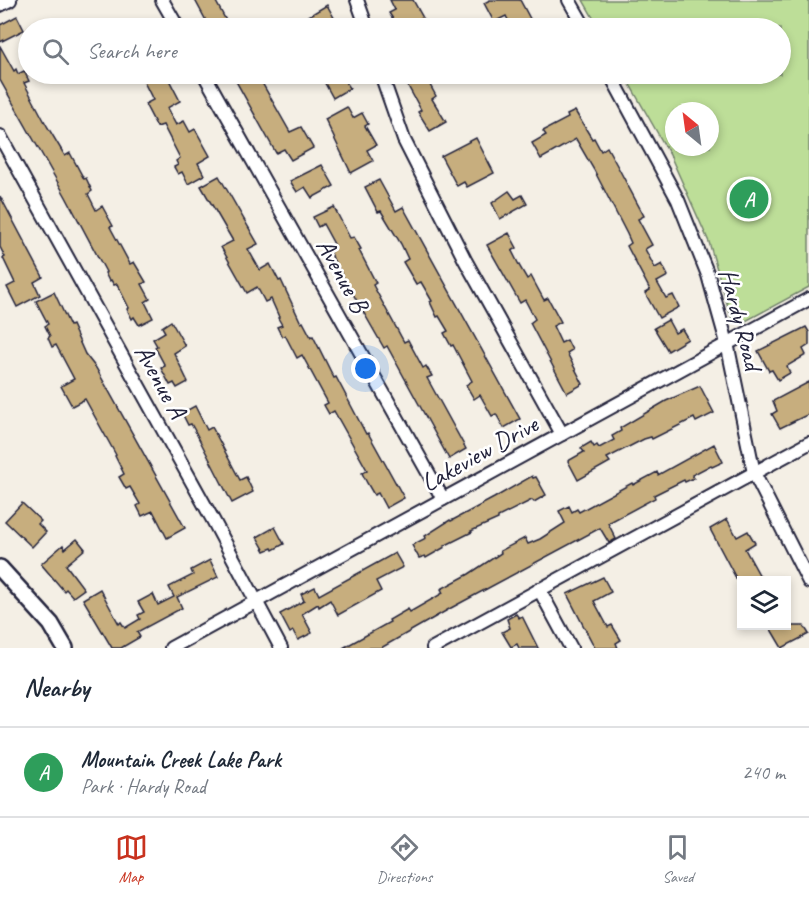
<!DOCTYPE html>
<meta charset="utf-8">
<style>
:root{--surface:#fff;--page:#f6f6f7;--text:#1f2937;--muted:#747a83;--line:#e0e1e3;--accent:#c8321e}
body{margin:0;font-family:Caveat,sans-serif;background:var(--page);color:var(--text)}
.controls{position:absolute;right:18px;bottom:18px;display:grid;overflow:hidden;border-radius:0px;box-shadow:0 3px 9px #0003}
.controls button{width:54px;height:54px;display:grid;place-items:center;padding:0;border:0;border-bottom:2px solid var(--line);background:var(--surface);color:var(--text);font:30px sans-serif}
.compass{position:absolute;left:665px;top:102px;width:54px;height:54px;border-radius:50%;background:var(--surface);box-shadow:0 3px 9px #0003;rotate:331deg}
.you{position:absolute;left:366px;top:369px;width:21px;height:21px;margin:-15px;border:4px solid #fff;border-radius:50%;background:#1a73e8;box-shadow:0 0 0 9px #1a73e833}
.badge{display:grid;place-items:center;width:39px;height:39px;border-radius:50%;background:var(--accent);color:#fff;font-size:20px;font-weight:700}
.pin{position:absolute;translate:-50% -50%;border:3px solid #fff;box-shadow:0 2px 6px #0006}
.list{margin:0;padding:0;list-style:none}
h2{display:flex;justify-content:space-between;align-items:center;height:78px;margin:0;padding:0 24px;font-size:26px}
h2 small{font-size:20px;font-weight:400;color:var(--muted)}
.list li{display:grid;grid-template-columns:39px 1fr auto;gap:18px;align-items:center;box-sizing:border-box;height:90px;padding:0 24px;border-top:2px solid var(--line)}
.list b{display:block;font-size:22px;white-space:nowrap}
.list p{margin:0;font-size:20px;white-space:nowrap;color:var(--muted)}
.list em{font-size:20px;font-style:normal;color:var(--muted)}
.icon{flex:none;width:33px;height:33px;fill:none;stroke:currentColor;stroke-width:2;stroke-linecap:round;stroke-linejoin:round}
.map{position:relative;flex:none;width:809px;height:648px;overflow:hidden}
.search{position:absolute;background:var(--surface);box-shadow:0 3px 9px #0003;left:18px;right:18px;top:18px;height:66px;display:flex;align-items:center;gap:15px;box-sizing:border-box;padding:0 21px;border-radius:33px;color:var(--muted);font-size:22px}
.sheet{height:168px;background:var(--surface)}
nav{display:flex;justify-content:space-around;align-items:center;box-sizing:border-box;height:84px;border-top:2px solid var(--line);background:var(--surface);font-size:16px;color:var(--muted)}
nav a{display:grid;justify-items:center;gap:3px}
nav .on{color:var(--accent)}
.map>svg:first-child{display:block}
.green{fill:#bdde98;stroke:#70806a;stroke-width:1.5;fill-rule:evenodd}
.building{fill:#c7ae7e;stroke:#22223b;stroke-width:1.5}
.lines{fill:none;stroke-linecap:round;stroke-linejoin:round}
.minor-casing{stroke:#22223b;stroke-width:16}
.tertiary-casing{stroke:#22223b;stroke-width:20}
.minor{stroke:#fff;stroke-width:12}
.tertiary{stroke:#fff;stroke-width:15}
.labels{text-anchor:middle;stroke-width:5;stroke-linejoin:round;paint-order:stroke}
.street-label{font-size:26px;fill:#22223b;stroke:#fff}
</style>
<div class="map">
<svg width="809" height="648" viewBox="0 0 809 648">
<rect width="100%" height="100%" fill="#f4efe5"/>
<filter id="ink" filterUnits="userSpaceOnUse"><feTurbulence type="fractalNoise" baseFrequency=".0167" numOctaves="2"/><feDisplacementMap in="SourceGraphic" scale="12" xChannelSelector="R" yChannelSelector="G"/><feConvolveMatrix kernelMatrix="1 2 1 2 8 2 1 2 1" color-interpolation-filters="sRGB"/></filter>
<g filter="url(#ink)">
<path class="green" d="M 583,0 L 809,0 L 809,287 L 742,323 L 735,322 L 731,317 L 709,242 L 670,155 L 624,74 L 780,74 L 780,28 L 599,28 ZM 674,111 L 710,111 L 710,147 L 674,147 Z"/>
<g class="building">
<path d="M 195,0 L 215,0 L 230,28 L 210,28 Z"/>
<path d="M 390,0 L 413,0 L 423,18 L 410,24 L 412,28 L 399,28 L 389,13 L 395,10 Z"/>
<path d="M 490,0 L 520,0 L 535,28 L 512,28 L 506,16 L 494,22 L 484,3 Z"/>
<path d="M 327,5 L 338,25 L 332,28 L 314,28 L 307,17 Z"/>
<path d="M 17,16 L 24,30 L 0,42 L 0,25 Z"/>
<path d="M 0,46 L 14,71 L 16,69 L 18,74 L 24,71 L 29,81 L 24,83 L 47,126 L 65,156 L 70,153 L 84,179 L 86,178 L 92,191 L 88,194 L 96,210 L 102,206 L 113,226 L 110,227 L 130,264 L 134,262 L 146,282 L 142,284 L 150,299 L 145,302 L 153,318 L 139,325 L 134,317 L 132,319 L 127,309 L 129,308 L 117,284 L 114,285 L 111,280 L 109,281 L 105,273 L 106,272 L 66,197 L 0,80 Z"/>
<path d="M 140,74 L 166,74 L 180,101 L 167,108 L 176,125 L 184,121 L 190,132 L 195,129 L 210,156 L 198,163 L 204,175 L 188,184 L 182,172 L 178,174 L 174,167 L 178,165 L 176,161 L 180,158 L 163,125 L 157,127 L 145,104 L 153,100 Z"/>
<path d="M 232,74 L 257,74 L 290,132 L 301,127 L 313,148 L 291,160 L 284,149 L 276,153 Z"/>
<path d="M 327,74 L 335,74 L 339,80 L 343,77 L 350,88 L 333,98 L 321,76 Z"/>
<path d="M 406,74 L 424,74 L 436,96 L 432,99 L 446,122 L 430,131 L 418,112 L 421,110 L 408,86 L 412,83 Z"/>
<path d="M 347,107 L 353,118 L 362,113 L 368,124 L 365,126 L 376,145 L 367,150 L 373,161 L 351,173 L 325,119 Z"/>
<path d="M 575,111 L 592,139 L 594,138 L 601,151 L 607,147 L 619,169 L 644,216 L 638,219 L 652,245 L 645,249 L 655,268 L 662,264 L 668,276 L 657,282 L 666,298 L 673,295 L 679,307 L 659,318 L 645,293 L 650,290 L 627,246 L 631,243 L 627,234 L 594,170 L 576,139 L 541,159 L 532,143 L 546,135 L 543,131 L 568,118 L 567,115 Z"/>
<path d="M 476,138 L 494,173 L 467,187 L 464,182 L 457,186 L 441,156 Z"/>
<path d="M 322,165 L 334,186 L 312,198 L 305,187 L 297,192 L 290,181 Z"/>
<path d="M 219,176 L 258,244 L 248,249 L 260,270 L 270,264 L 279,281 L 281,280 L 301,323 L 303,322 L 311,337 L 313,336 L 334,378 L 336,377 L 344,392 L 366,434 L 368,433 L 404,498 L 386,508 L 378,493 L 374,495 L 367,483 L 362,473 L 367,470 L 334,411 L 329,414 L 324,405 L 328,403 L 302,355 L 297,358 L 285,335 L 282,337 L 277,327 L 282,325 L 278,318 L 279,317 L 271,299 L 265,302 L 257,287 L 247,293 L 221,247 L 233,241 L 201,186 Z"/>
<path d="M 379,180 L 396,211 L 403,207 L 520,419 L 504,428 L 496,414 L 492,416 L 480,395 L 474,399 L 466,385 L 472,381 L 453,345 L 451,346 L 444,333 L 448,331 L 439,316 L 437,317 L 430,302 L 432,301 L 421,282 L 416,284 L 403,262 L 408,259 L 401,244 L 381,211 L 378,212 L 365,187 Z"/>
<path d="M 509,191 L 515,199 L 522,195 L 527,204 L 500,219 L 492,203 Z"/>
<path d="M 0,196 L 43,277 L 34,282 L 40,295 L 17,307 L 7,287 L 15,283 L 3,258 L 5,257 L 0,247 Z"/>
<path d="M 334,207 L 350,238 L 354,237 L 361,249 L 359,250 L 376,283 L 373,285 L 404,342 L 408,340 L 423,368 L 426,366 L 432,376 L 427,378 L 466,449 L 449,459 L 387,346 L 384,348 L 333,259 L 330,249 L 335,246 L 323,224 L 318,227 L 313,217 Z"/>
<path d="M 509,233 L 517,248 L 512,251 L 520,267 L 527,279 L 531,276 L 544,300 L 548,298 L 561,322 L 553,326 L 561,343 L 567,340 L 572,350 L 567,353 L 583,384 L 567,393 L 530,323 L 535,319 L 525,300 L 520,303 L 487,245 Z"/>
<path d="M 54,292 L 70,326 L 72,325 L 85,354 L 96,368 L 185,528 L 167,538 L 153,511 L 142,516 L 137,506 L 140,504 L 130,487 L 126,489 L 119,477 L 124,474 L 115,456 L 116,455 L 85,399 L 72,406 L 61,386 L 74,379 L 56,345 L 52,347 L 48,338 L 50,336 L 45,326 L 48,324 L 36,301 Z"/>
<path d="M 668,320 L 675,333 L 682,329 L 688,339 L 668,351 L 654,328 Z"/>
<path d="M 171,321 L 185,346 L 174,353 L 188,382 L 177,388 L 174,383 L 170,385 L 161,368 L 165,366 L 155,347 L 157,346 L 153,339 L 165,332 L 162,327 Z"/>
<path d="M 806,327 L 809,332 L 809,345 L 803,349 L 806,355 L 787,366 L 790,373 L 778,380 L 772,370 L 769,371 L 758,351 Z"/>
<path d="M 809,382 L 809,414 L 780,428 L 772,414 L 777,411 L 773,401 Z"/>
<path d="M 700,386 L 714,413 L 696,422 L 694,418 L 652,439 L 651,437 L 644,439 L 607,458 L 610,462 L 578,480 L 568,461 L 584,452 L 581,448 L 591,442 L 594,447 L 597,445 L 599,448 L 614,440 L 612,436 L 621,431 L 620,428 L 666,401 Z"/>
<path d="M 195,406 L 207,430 L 212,427 L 240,480 L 246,477 L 253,492 L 232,503 L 195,431 L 191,424 L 188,425 L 182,413 Z"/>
<path d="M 714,444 L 723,462 L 712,467 L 711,465 L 692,475 L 694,478 L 685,482 L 684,480 L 654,495 L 655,498 L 608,523 L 616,539 L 609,543 L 600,528 L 451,608 L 381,648 L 343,648 L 390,622 L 389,620 L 408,609 L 410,612 L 443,593 L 441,589 L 469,574 L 501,553 L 500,551 L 525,538 L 528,544 L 540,539 L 565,523 L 559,511 L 569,506 L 572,512 L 577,509 L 579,512 L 632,483 L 633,485 L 657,472 L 658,475 Z"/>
<path d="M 532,476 L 533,478 L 536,477 L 546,495 L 534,502 L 532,500 L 498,517 L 498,519 L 471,531 L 472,532 L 444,546 L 445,547 L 426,558 L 425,556 L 419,558 L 412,545 L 426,538 L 425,536 L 450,520 L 451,521 L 494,498 Z"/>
<path d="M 22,503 L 41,521 L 38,524 L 46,532 L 32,547 L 5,521 Z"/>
<path d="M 727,519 L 737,537 L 748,531 L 755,543 L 745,549 L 762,580 L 737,580 L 710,529 Z"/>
<path d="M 275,527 L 284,544 L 273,550 L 272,548 L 265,551 L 257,537 Z"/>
<path d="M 77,539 L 85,549 L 66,565 L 84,589 L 73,597 L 66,589 L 64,591 L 41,564 L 63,545 L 65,549 Z"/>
<path d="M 395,553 L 403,567 L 376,581 L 381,591 L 338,615 L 330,600 L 319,607 L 318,604 L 302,614 L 312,633 L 298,640 L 293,631 L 290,633 L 280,614 L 304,601 L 301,594 L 315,587 L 319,595 Z"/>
<path d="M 210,560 L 218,577 L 177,597 L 182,608 L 137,632 L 140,637 L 121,648 L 112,648 L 83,599 L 100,589 L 119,624 L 121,622 L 125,628 L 140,619 L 138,615 L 144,612 L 138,602 L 153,594 L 158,605 L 174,597 L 169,587 L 193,575 L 191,570 Z"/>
<path d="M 603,577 L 611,592 L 594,601 L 608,627 L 612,625 L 621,640 L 616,643 L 618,648 L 595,648 L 567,594 Z"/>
<path d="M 516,614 L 519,618 L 522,616 L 538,648 L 519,648 L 517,644 L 511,647 L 502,632 L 510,628 L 507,619 Z"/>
<path d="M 769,626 L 804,626 L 809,634 L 782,648 Z"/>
</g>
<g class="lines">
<defs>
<g id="minor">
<path d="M 162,0 L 178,28"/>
<path d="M 357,0 L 367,28"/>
<path d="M 569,0 L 585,28"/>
<path d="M 0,5 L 10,0"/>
<path d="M 204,74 L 443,499"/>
<path d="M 381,74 L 404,140 L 465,260 L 562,434"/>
<path d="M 610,74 L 678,200 L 708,275 L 727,343 L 754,473 L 809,582"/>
<path d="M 0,136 L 213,520 L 281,648"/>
<path d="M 539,589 L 571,648"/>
<path d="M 171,648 L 809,299"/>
<path d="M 433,648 L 809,443"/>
</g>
<path id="tertiary" d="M 0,568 L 51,624 L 65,648"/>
</defs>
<use href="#minor" class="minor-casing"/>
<use href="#tertiary" class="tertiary-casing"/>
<use href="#minor" class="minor"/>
<use href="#tertiary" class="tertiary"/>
</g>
</g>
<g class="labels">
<g class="street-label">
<text transform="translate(343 275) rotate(61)" y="9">Avenue B</text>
<text transform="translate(741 319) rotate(75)" y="9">Hardy Road</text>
<text transform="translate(161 381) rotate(61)" y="9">Avenue A</text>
<text transform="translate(479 453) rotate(-29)" y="9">Lakeview Drive</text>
</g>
</g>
</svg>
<div class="controls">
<button><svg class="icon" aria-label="layers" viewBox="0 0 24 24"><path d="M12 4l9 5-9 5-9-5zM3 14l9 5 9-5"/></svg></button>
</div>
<svg class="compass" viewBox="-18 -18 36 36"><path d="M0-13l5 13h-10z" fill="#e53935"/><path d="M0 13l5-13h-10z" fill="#747a83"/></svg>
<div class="you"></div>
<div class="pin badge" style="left:749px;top:199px;background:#2e9e5b">A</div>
<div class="search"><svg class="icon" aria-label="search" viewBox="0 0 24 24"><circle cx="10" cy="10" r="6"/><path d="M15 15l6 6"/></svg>Search here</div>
</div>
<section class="sheet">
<h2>Nearby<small></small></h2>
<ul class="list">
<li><span class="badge" style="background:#2e9e5b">A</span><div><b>Mountain Creek Lake Park</b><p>Park · Hardy Road</p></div><em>240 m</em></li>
</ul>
</section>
<nav>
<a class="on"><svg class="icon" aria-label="map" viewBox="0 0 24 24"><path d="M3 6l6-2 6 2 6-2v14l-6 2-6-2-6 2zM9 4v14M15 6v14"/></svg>Map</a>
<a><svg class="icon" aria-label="directions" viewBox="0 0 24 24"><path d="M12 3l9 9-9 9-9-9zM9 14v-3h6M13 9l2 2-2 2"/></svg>Directions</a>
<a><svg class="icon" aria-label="saved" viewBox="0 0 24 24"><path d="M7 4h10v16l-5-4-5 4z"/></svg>Saved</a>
</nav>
